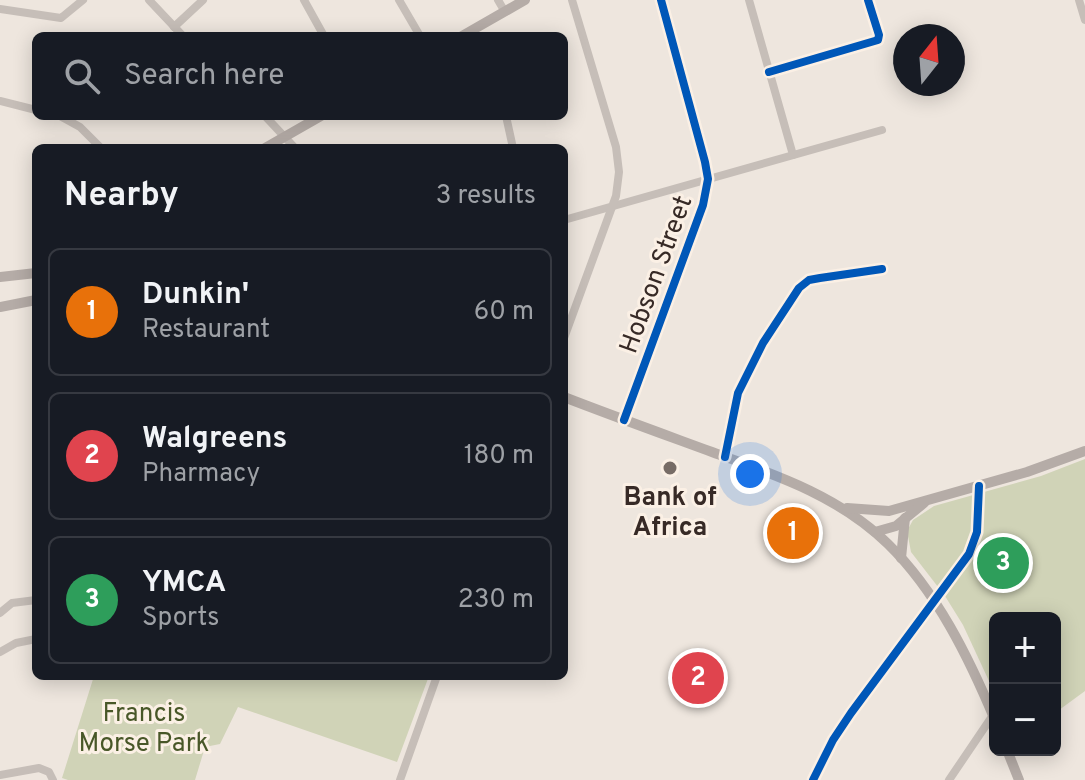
<!DOCTYPE html>
<meta charset="utf-8">
<style>
:root{--surface:#171b24;--page:#242831;--text:#f1f3f6;--muted:#9ea1a6;--line:#363941;--accent:#8c9099}
body{margin:0;font-family:Overpass,sans-serif;background:var(--page);color:var(--text)}
.controls{position:absolute;right:24px;bottom:24px;display:grid;overflow:hidden;border-radius:12px;box-shadow:0 4px 20px #0003}
.controls button{width:72px;height:72px;display:grid;place-items:center;padding:0;border:0;border-bottom:2px solid var(--line);background:var(--surface);color:var(--text);font:40px sans-serif}
.compass{position:absolute;left:893px;top:24px;width:72px;height:72px;border-radius:50%;background:var(--surface);box-shadow:0 4px 20px #0003;rotate:17deg}
.you{position:absolute;left:750px;top:474px;width:28px;height:28px;margin:-20px;border:6px solid #fff;border-radius:50%;background:#1a73e8;box-shadow:0 0 0 12px #1a73e833}
.badge{display:grid;place-items:center;width:52px;height:52px;border-radius:50%;background:var(--accent);color:#fff;font-size:26px;font-weight:700}
.pin{position:absolute;translate:-50% -50%;border:4px solid #fff;box-shadow:0 2px 8px #0006}
.list{margin:0;padding:0;list-style:none}
h2{display:flex;justify-content:space-between;align-items:center;height:104px;margin:0;padding:0 32px;font-size:34px}
h2 small{font-size:26px;font-weight:400;color:var(--muted)}
.list li{display:grid;grid-template-columns:52px 1fr auto;gap:24px;align-items:center;box-sizing:border-box;height:128px;margin:0 16px 16px;padding:0 16px;border:2px solid var(--line);border-radius:12px}
.list b{display:block;font-size:30px;white-space:nowrap}
.list p{margin:0;font-size:26px;white-space:nowrap;color:var(--muted)}
.list em{font-size:26px;font-style:normal;color:var(--muted)}
.icon{flex:none;width:44px;height:44px;fill:none;stroke:currentColor;stroke-width:2;stroke-linecap:round;stroke-linejoin:round}
.map{position:relative;flex:none;width:1085px;height:780px;overflow:hidden}
.search{position:absolute;background:var(--surface);box-shadow:0 4px 20px #0003;left:32px;top:32px;width:536px;height:88px;display:flex;align-items:center;gap:20px;box-sizing:border-box;padding:0 28px;border-radius:12px;color:var(--muted);font-size:30px}
.panel{position:absolute;background:var(--surface);box-shadow:0 4px 20px #0003;left:32px;top:144px;width:536px;height:536px;border-radius:12px}
.map>svg:first-child{display:block}
.green{fill:#d0d3b7}
.lines{fill:none;stroke-linecap:round;stroke-linejoin:round}
.minor{stroke:#c6beb8;stroke-width:8}
.major{stroke:#b5aca7;stroke-width:10}
.cycleway-casing{stroke:#fbf0e5;stroke-width:13}
.cycleway{stroke:#0057b8;stroke-width:8}
.poi-dot{fill:#776c66;stroke:#fbf0e5;stroke-width:3}
.labels{text-anchor:middle;stroke-width:6;stroke-linejoin:round;paint-order:stroke}
.street-label{font-size:26px;fill:#372a26;stroke:#fbf0e5}
.poi-label{font-size:26px;font-weight:bold;fill:#372a26;stroke:#fbf0e5}
.park-label{font-size:26px;fill:#485728;stroke:#fbf0e5}
</style>
<div class="map">
<svg width="1085" height="780" viewBox="0 0 1085 780">
<rect width="100%" height="100%" fill="#eee6de"/>
<g class="green">
<path d="M 1085,459 L 1085,691 L 1055,713 L 1055,618 L 995,618 L 995,694 L 963,625 L 945,596 L 911,552 L 907,531 L 913,520 L 934,506 L 1041,476 Z"/>
<path d="M 94,676 L 429,676 L 397,762 L 238,707 L 220,744 L 205,747 L 195,780 L 68,780 L 62,778 Z"/>
</g>
<g class="lines">
<g class="minor">
<path d="M 149,0 L 183,36"/>
<path d="M 304,0 L 324,36"/>
<path d="M 399,0 L 420,36"/>
<path d="M 498,0 L 505,12"/>
<path d="M 749,0 L 793,155"/>
<path d="M 1079,0 L 1085,20"/>
<path d="M 0,9 L 61,18 L 83,0"/>
<path d="M 174,27 L 203,0"/>
<path d="M 769,72 L 878,40 L 879,35 L 868,0"/>
<path d="M 0,101 L 36,110"/>
<path d="M 60,116 L 80,127 L 101,148"/>
<path d="M 265,116 L 295,148"/>
<path d="M 506,116 L 513,148"/>
<path d="M 564,220 L 882,130"/>
<path d="M 564,338 L 616,196 L 619,172 L 616,147 L 572,0"/>
<path d="M 624,420 L 703,205 L 708,179 L 705,162 L 661,0"/>
<path d="M 725,457 L 738,393 L 763,343 L 799,288 L 809,280 L 820,278 L 882,269"/>
<path d="M 0,613 L 12,603 L 36,600"/>
<path d="M 0,652 L 16,643 L 36,639"/>
<path d="M 0,775 L 39,768 L 49,772 L 53,780"/>
<path d="M 400,780 L 437,676"/>
<path d="M 813,780 L 833,740 L 851,713 L 969,554 L 977,532 L 979,486"/>
<path d="M 949,780 L 993,715"/>
</g>
<g class="major">
<path d="M 462,36 L 525,0"/>
<path d="M 265,148 L 321,116"/>
<path d="M 0,277 L 36,273"/>
<path d="M 0,307 L 36,300"/>
<path d="M 564,397 C 613,416 663,434 712,452 C 776,475 839,496 888,544 C 937,592 969,658 995,720"/>
<path d="M 847,508 L 889,511 L 1027,472 L 1085,451"/>
<path d="M 875,532 L 896,526 L 924,503"/>
<path d="M 901,558 L 905,518"/>
<path d="M 1007,750 L 1019,780"/>
</g>
<defs>
<g id="cycleway">
<path d="M 769,72 L 878,40 L 879,35 L 868,0"/>
<path d="M 624,420 L 703,205 L 708,179 L 705,162 L 661,0"/>
<path d="M 725,457 L 738,393 L 763,343 L 799,288 L 809,280 L 820,278 L 882,269"/>
<path d="M 813,780 L 833,740 L 851,713 L 969,554 L 977,532 L 979,486"/>
</g>
</defs>
<use href="#cycleway" class="cycleway-casing"/>
<use href="#cycleway" class="cycleway"/>
</g>
<circle class="poi-dot" cx="670" cy="468" r="8"/>
<g class="labels">
<g class="street-label">
<text transform="translate(655 274) rotate(-70)" y="9">Hobson Street</text>
</g>
<g class="poi-label">
<text x="670" y="505">Bank of<tspan x="670" dy="30">Africa</tspan></text>
</g>
<g class="park-label">
<text x="144" y="721">Francis<tspan x="144" dy="30">Morse Park</tspan></text>
</g>
</g>
</svg>
<div class="controls">
<button>+</button>
<button>−</button>
</div>
<svg class="compass" viewBox="-18 -18 36 36"><path d="M0-13l5 13h-10z" fill="#e53935"/><path d="M0 13l5-13h-10z" fill="#9ea1a6"/></svg>
<div class="you"></div>
<div class="pin badge" style="left:793px;top:533px;background:#e8710a">1</div>
<div class="pin badge" style="left:698px;top:678px;background:#e0444e">2</div>
<div class="pin badge" style="left:1003px;top:563px;background:#2e9e5b">3</div>
<div class="search"><svg class="icon" aria-label="search" viewBox="0 0 24 24"><circle cx="10" cy="10" r="6"/><path d="M15 15l6 6"/></svg>Search here</div>
<section class="panel">
<h2>Nearby<small>3 results</small></h2>
<ul class="list">
<li><span class="badge" style="background:#e8710a">1</span><div><b>Dunkin'</b><p>Restaurant</p></div><em>60 m</em></li>
<li><span class="badge" style="background:#e0444e">2</span><div><b>Walgreens</b><p>Pharmacy</p></div><em>180 m</em></li>
<li><span class="badge" style="background:#2e9e5b">3</span><div><b>YMCA</b><p>Sports</p></div><em>230 m</em></li>
</ul>
</section>
</div>
